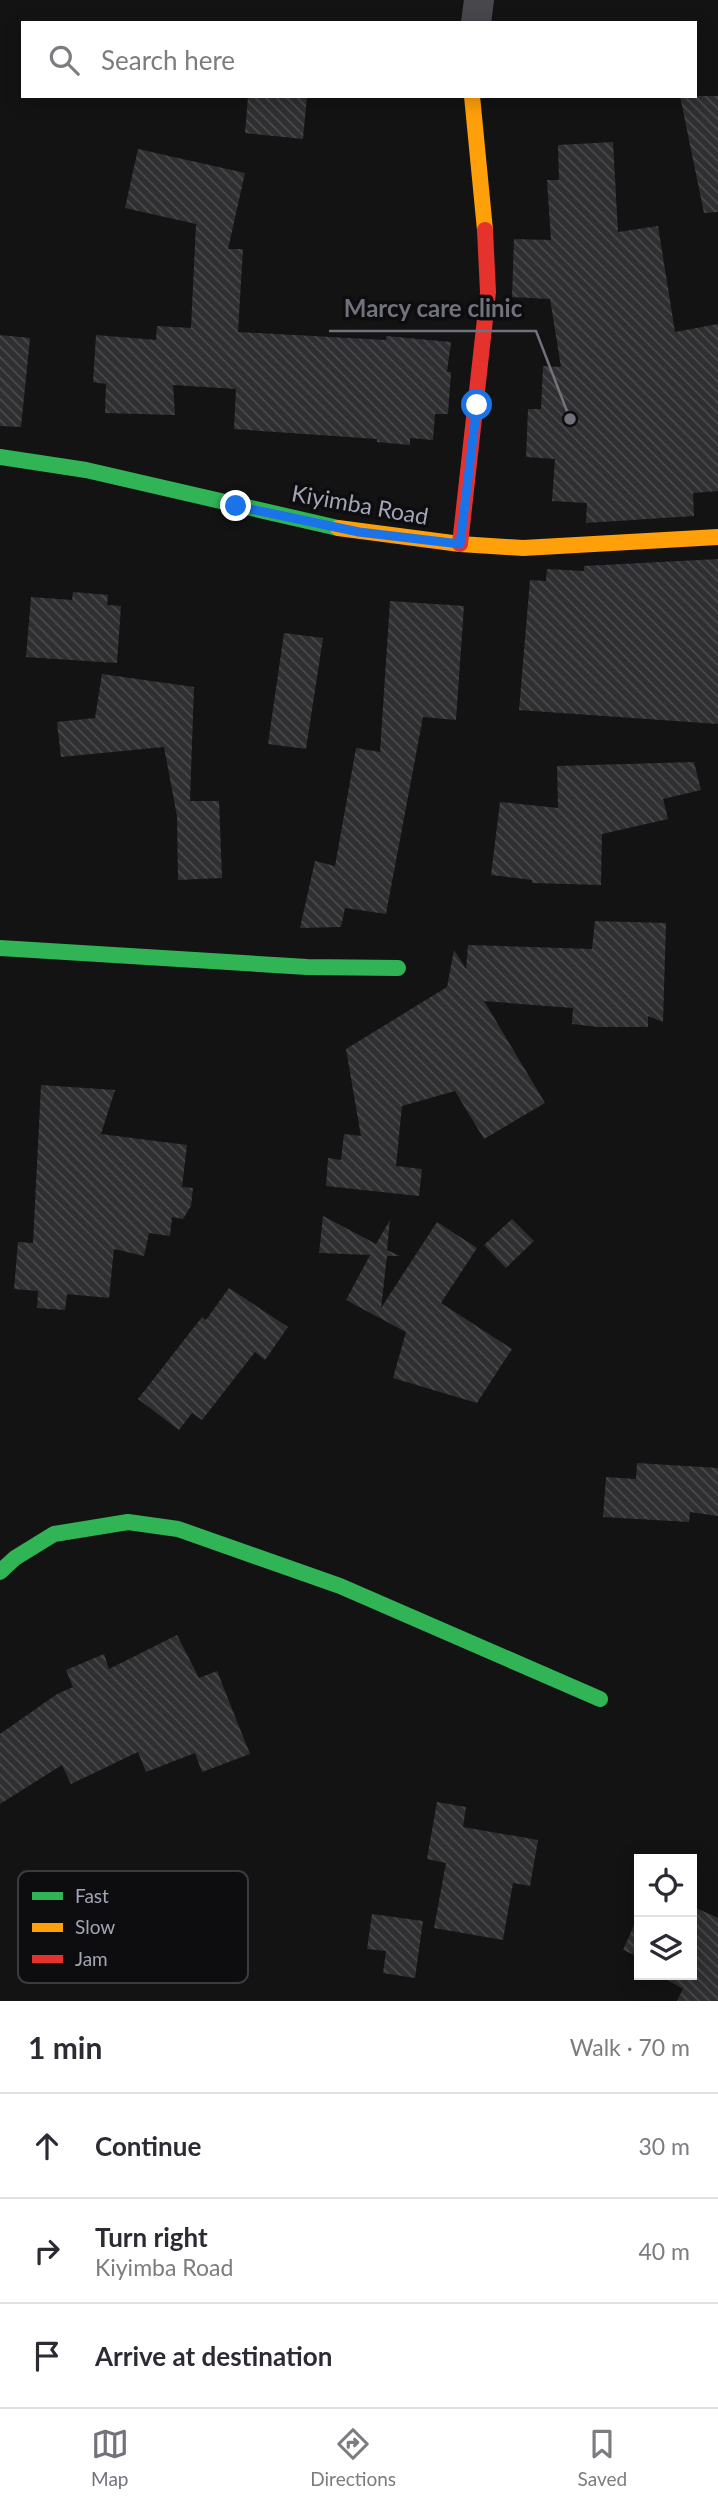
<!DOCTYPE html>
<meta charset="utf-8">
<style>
:root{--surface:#fff;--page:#f2f2f3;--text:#2b2b33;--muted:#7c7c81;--line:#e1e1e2;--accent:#71727c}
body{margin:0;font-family:Lato,sans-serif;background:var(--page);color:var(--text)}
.controls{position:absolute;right:21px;bottom:21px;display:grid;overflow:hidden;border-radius:0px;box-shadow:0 4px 18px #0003}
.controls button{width:63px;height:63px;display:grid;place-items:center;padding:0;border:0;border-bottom:2px solid var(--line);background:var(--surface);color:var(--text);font:35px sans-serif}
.stop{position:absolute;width:21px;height:21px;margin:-16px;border:5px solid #1a73e8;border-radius:50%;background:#fff}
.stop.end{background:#1a73e8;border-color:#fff;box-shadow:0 2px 7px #0008}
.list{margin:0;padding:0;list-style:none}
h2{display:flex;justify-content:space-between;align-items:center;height:91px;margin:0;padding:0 28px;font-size:30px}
h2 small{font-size:23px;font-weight:400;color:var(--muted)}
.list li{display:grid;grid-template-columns:46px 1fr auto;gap:21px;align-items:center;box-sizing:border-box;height:105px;padding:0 28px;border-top:2px solid var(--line)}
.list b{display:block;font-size:26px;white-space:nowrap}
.list p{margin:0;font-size:23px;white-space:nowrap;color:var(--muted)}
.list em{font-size:23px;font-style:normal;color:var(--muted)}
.icon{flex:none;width:38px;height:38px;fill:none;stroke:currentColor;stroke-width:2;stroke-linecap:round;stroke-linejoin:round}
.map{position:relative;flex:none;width:718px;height:2001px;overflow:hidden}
.search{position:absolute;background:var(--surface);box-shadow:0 4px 18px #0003;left:21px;right:21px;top:21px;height:77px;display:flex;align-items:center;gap:18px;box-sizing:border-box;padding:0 24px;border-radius:0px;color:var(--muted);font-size:26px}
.sheet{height:406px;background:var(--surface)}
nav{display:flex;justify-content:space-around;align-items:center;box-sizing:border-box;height:98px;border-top:2px solid var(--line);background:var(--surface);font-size:19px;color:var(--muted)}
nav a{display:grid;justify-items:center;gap:4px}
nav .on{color:var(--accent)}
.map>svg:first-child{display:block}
.building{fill:url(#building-back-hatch)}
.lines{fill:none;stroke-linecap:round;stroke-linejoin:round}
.street{stroke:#47474c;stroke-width:30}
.fast{stroke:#30b455;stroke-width:16}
.slow{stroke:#ff9f0a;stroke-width:16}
.jam{stroke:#e5322d;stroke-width:16}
.route{stroke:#1a73e8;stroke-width:9}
.labels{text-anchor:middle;stroke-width:7;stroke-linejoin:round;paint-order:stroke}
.street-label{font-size:23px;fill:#a3a5b5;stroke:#0d0d0f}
.key{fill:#0d0d0f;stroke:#3a3b41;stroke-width:2}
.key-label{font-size:19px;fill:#a3a5b5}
.leader{fill:none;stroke:#71727c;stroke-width:2.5}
.callout-dot{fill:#71727c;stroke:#0d0d0f;stroke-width:2.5}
.callout-label{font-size:24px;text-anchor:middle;font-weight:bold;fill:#71727c;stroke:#0d0d0f;stroke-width:7;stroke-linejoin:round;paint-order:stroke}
</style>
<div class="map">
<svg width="718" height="2001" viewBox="0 0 718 2001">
<defs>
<pattern id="building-back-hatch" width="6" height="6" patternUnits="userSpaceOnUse" patternTransform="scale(1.75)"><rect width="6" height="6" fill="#2f2f31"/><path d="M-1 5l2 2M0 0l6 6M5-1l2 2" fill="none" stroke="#4a4a4d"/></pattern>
</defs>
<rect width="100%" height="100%" fill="#131313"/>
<g class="building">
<path d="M 248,96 L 307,96 L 303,139 L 245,133 Z"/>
<path d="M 680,96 L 718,96 L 718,212 L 704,213 Z"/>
<path d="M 613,142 L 618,232 L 658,226 L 675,332 L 718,324 L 718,491 L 693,493 L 694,516 L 586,523 L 587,503 L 552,501 L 555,459 L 526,457 L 528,409 L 541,409 L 543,366 L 561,367 L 550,299 L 512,297 L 514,239 L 551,240 L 547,180 L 559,180 L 558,145 Z"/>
<path d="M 138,149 L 245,173 L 228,249 L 243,249 L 238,332 L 386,340 L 386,336 L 451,342 L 447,372 L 451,372 L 448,414 L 435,414 L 433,440 L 410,438 L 410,445 L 377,442 L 377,439 L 234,429 L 236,389 L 173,385 L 175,415 L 105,413 L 106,384 L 93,382 L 96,335 L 156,340 L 157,326 L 191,328 L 196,224 L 125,208 Z"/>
<path d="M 0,335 L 30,338 L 21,427 L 0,426 Z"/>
<path d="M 718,559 L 718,724 L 519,710 L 530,580 L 546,581 L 547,569 L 584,571 L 584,566 Z"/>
<path d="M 73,592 L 108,595 L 107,605 L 121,606 L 117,663 L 26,657 L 31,597 L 72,600 Z"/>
<path d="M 390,601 L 464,606 L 456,720 L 423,717 L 386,914 L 345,908 L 341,927 L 300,928 L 315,861 L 335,866 L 356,748 L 380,752 Z"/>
<path d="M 284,633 L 323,638 L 306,749 L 268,744 Z"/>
<path d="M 102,674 L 194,687 L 190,801 L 219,801 L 222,878 L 178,880 L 177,816 L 164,747 L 61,757 L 57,722 L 95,718 Z"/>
<path d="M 694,762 L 701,790 L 663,799 L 668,819 L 602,834 L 601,885 L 532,883 L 532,880 L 491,875 L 500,802 L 558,808 L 557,766 Z"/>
<path d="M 595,921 L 666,923 L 663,1022 L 648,1016 L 648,1027 L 598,1027 L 572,1024 L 573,1008 L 484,1001 L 545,1103 L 484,1139 L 455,1091 L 402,1106 L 396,1166 L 422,1169 L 419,1196 L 326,1186 L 328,1158 L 341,1160 L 344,1134 L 361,1136 L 346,1049 L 447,987 L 454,950 L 466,969 L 468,945 L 592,949 Z"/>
<path d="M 41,1085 L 115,1090 L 101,1134 L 187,1145 L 182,1187 L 193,1188 L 191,1206 L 183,1219 L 172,1217 L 170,1236 L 149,1233 L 144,1256 L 114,1249 L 109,1298 L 67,1294 L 65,1310 L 37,1308 L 38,1291 L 14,1289 L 18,1242 L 33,1243 Z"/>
<path d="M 323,1216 L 376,1244 L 390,1220 L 387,1250 L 400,1256 L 387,1256 L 381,1308 L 437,1222 L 477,1248 L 441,1303 L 512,1349 L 477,1403 L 393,1378 L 406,1332 L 346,1300 L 370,1255 L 319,1253 Z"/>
<path d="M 512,1219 L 534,1241 L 506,1268 L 484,1245 Z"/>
<path d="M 229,1288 L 288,1327 L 265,1360 L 255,1352 L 202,1420 L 192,1413 L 179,1430 L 138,1399 L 202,1317 L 206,1320 Z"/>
<path d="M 637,1463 L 718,1468 L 718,1516 L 690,1512 L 689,1522 L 603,1517 L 606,1477 L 636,1479 Z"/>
<path d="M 177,1635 L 199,1678 L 217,1671 L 250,1754 L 202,1772 L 195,1753 L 146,1772 L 138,1752 L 71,1784 L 62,1765 L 0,1804 L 0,1734 L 57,1694 L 73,1687 L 66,1670 L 104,1654 L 109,1669 Z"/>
<path d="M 437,1802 L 466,1807 L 463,1827 L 538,1840 L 530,1886 L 513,1883 L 503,1940 L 434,1928 L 446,1863 L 427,1859 Z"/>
<path d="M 692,1906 L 718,1918 L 718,2001 L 677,2001 L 683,1989 L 664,1978 L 666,1975 L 692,1975 Z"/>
<path d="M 372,1914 L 423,1921 L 415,1978 L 383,1973 L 386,1951 L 367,1949 Z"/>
<path d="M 639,1914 L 639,1957 L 623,1950 Z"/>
</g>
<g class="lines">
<path class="street" d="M 476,23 L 479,0"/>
<g class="fast">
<path d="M 0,457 L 86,470 L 338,528"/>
<path d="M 0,948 L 307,967 L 398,968"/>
<path d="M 0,1572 L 15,1558 L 54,1534 L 128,1522 L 178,1529 L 340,1586 L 600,1699"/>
</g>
<g class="slow">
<path d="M 472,96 L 485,230"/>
<path d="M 338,528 L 460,544 L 523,548 L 718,537"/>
</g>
<path class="jam" d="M 460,544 L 488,292 L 485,230"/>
</g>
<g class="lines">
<path class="route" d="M 236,506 L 359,532 L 460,544 L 477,405"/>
</g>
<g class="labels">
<g class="street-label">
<text transform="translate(360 505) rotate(10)" y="8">Kiyimba Road</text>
</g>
</g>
<rect x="18" y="1871" width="230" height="112" rx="10" class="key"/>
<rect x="32" y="1892" width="31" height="8" fill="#30b455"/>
<rect x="32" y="1923" width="31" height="9" fill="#ff9f0a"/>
<rect x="32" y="1955" width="31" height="8" fill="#e5322d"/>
<g class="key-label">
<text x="75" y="1903">Fast</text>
<text x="75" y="1934">Slow</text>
<text x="75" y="1966">Jam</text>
</g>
<path class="leader" d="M570 419L536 331H329"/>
<circle class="callout-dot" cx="570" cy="419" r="7"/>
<g class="callout-label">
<text x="433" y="317">Marcy care clinic</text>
</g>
</svg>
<div class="controls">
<button><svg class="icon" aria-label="locate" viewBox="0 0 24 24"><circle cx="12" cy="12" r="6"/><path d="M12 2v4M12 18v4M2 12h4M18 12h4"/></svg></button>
<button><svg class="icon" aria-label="layers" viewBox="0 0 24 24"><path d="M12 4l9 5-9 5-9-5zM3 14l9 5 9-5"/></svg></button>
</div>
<div class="stop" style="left:477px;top:405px"></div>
<div class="stop end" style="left:236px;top:506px"></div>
<div class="search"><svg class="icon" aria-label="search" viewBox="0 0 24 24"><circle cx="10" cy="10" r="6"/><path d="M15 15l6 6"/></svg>Search here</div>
</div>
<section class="sheet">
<h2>1 min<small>Walk · 70 m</small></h2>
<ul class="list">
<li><svg class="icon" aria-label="ahead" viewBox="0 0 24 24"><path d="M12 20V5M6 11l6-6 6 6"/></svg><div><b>Continue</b></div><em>30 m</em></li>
<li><svg class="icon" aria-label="right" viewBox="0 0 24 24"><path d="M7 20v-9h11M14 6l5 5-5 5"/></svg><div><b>Turn right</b><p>Kiyimba Road</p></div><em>40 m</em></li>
<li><svg class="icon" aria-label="arrive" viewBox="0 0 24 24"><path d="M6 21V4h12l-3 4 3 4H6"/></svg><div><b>Arrive at destination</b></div></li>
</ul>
</section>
<nav>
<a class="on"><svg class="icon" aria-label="map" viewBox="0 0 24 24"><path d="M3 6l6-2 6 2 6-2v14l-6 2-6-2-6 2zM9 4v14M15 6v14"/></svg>Map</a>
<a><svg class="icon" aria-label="directions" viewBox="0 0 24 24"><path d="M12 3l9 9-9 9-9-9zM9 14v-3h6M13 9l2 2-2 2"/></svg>Directions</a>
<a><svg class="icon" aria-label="saved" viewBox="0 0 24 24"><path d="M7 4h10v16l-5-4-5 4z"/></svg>Saved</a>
</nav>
